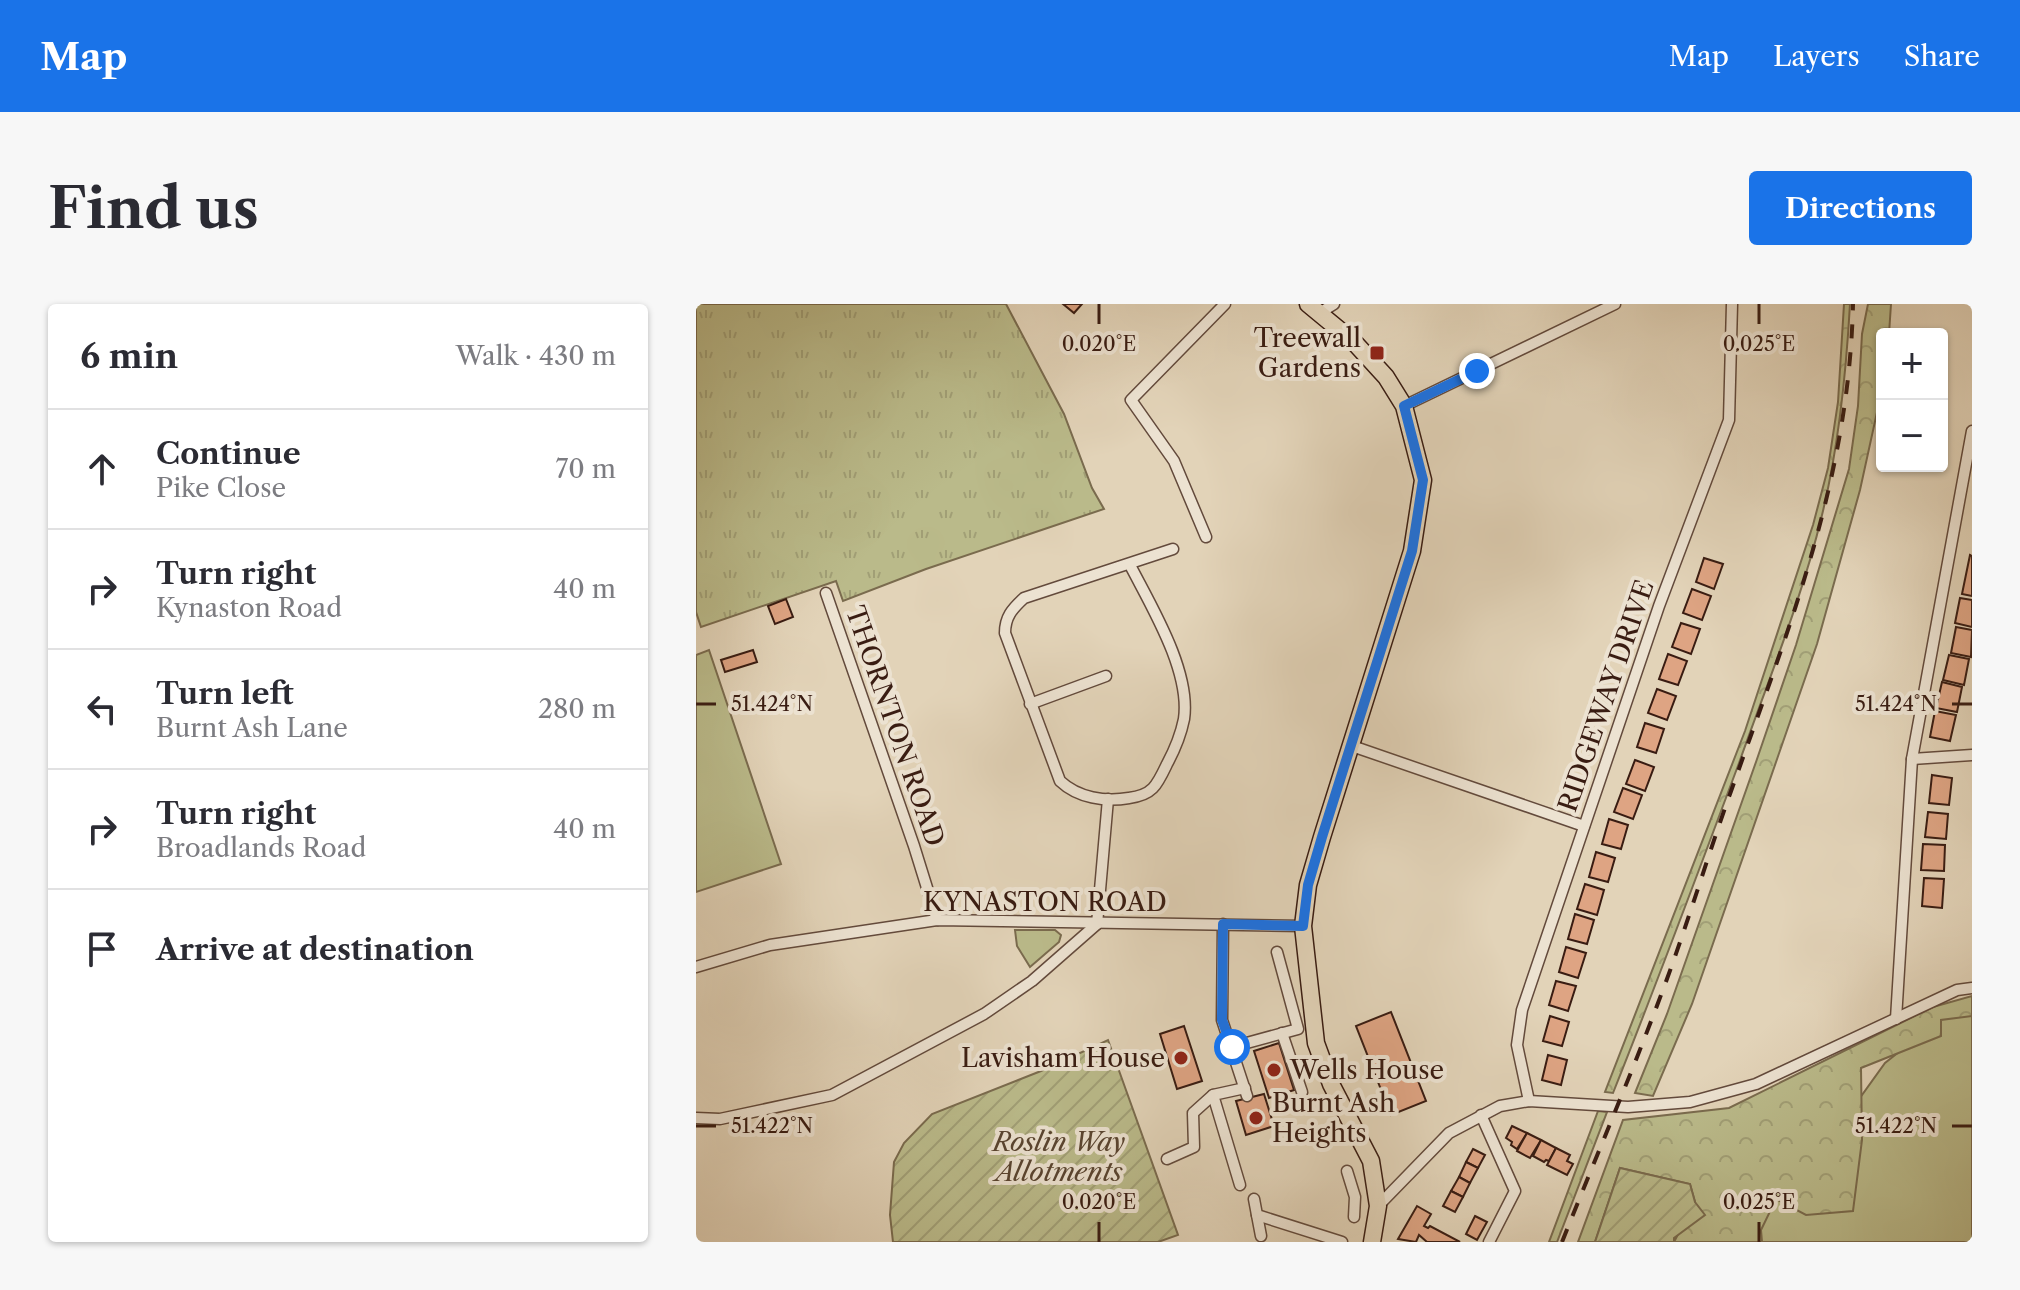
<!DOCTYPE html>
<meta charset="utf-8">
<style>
:root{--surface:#fff;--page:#f7f7f7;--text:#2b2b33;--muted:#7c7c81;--line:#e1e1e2;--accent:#1a73e8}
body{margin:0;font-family:"Libre Caslon Text",serif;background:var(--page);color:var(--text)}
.controls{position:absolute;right:24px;top:24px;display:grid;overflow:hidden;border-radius:8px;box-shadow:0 2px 6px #0004}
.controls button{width:72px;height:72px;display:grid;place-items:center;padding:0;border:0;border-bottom:2px solid var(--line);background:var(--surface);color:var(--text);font:40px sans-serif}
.stop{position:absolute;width:24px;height:24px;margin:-18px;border:6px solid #1a73e8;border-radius:50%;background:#fff}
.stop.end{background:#1a73e8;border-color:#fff;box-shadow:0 2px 8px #0008}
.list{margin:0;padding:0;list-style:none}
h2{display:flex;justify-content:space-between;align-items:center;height:104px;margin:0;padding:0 32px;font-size:34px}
h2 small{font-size:26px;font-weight:400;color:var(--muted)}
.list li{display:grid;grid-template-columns:52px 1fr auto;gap:24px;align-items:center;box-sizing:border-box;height:120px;padding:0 32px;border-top:2px solid var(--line)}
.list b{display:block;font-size:30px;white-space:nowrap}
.list p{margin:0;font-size:26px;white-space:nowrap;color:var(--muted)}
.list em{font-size:26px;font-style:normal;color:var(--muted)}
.icon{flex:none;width:44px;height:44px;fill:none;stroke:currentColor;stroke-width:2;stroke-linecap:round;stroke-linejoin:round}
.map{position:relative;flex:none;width:1276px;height:938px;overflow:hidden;border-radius:8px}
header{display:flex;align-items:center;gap:48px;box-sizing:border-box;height:112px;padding:0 40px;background:var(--accent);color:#fff}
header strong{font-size:38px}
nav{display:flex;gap:44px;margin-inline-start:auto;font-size:28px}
.intro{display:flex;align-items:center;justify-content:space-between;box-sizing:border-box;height:192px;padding:0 48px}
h1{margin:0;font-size:56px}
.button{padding:20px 36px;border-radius:8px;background:var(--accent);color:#fff;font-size:28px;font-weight:700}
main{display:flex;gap:48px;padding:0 48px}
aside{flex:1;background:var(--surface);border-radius:8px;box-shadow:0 2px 6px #0004}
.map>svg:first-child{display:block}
.grass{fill:#baba8a;stroke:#7a6b4e;stroke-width:2}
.forest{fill:url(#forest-crowns);stroke:#7a6b4e;stroke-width:2}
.park{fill:url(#park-tufts);stroke:#7a6b4e;stroke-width:2}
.garden{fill:url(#garden-furrows);stroke:#7a6b4e;stroke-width:2}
.building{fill:#dea483;stroke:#391c12;stroke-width:2}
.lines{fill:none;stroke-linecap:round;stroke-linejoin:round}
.minor-casing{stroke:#634a3c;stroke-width:13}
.primary-casing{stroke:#391c12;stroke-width:19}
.minor{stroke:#ece2d1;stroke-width:10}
.primary{stroke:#e2d3b8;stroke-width:16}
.rail{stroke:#391c12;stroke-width:4;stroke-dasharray:14 14;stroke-linecap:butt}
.route{stroke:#1a73e8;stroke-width:10}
.ticks{fill:none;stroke:#391c12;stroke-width:3}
.poi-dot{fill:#8f2418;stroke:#ece2d1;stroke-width:3}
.labels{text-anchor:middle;stroke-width:8;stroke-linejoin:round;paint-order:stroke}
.poi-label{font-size:26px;fill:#391c12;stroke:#ece2d1;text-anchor:end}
.street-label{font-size:26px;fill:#391c12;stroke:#ece2d1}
.park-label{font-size:26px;font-style:italic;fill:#594430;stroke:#ece2d1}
.ticks-label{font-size:20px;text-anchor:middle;fill:#391c12;stroke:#ece2d1;stroke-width:8;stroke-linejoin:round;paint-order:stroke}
</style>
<header>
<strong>Map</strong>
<nav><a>Map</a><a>Layers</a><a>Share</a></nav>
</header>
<div class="intro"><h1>Find us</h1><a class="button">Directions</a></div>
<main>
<aside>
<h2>6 min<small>Walk · 430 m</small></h2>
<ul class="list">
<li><svg class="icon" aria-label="ahead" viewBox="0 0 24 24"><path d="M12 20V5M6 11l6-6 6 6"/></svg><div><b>Continue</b><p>Pike Close</p></div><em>70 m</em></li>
<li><svg class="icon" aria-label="right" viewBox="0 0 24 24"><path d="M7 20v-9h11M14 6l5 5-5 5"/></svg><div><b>Turn right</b><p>Kynaston Road</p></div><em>40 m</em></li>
<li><svg class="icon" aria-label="left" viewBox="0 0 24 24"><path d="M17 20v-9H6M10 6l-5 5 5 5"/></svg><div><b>Turn left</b><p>Burnt Ash Lane</p></div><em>280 m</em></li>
<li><svg class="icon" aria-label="right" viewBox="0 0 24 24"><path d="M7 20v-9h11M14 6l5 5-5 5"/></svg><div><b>Turn right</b><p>Broadlands Road</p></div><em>40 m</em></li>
<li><svg class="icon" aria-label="arrive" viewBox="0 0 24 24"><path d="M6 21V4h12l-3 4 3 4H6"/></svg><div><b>Arrive at destination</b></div></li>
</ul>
</aside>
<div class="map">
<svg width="1276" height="938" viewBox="0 0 1276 938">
<defs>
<pattern id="forest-crowns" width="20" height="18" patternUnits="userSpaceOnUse" patternTransform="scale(2)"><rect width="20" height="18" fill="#baba8a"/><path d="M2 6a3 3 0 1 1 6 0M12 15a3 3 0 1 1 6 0" fill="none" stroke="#a19f76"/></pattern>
<pattern id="park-tufts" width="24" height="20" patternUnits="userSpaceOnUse" patternTransform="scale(2)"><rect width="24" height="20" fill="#baba8a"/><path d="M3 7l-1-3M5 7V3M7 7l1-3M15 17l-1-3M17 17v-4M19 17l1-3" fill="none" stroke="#a19f76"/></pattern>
<pattern id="garden-furrows" width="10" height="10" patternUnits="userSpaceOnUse" patternTransform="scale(2)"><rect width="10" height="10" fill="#baba8a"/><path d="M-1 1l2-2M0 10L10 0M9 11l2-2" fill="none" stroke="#a19f76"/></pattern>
</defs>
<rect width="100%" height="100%" fill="#e2d3b8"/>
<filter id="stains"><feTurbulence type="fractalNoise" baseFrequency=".0025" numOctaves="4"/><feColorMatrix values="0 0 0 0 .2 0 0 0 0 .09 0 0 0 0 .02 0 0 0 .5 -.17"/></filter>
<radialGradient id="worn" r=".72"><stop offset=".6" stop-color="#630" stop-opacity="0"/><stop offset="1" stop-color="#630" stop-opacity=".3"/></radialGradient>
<g class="grass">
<path d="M 13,346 L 85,560 L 0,588 L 0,351 Z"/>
<path d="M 319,626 L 359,626 L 365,631 L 363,638 L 334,663 L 321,642 Z"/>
<path d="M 1276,704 L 1276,938 L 1045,938 L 1078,891 L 1148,816 L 1189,759 L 1246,714 Z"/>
</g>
<g class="forest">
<path d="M 1148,0 L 1154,0 C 1150,71 1143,142 1126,211 C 1106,295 1072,377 1043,459 C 1002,569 961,679 917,789 L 909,788 L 1049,427 L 1117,221 L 1132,164 L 1142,98 Z"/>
<path d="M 1172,0 L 1195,0 L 1193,30 L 1186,30 L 1185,90 L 1164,186 L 1121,340 L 996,700 L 957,792 L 939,789 L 971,710 L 1060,458 L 1100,341 L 1153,165 L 1162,102 L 1166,30 Z"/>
<path d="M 1276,692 L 1276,712 L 1245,716 L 1245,732 L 1165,764 L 1166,836 L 1157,907 L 1110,911 L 1080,895 L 1065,926 L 1066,938 L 978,938 L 999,898 L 994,880 L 924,864 L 899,938 L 882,938 L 927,816 L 1033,804 L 1237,703 Z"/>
<path d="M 902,807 L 911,808 L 861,938 L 853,938 Z"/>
</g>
<path class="park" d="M 0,0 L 310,0 L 368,110 L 396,184 L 408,205 L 230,265 L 147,297 L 140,277 L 5,323 L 0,308 Z"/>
<g class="garden">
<path d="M 412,736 L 482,931 L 462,938 L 197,938 L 194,911 L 198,858 L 208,839 L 236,810 L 345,767 Z"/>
<path d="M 924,864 L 994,880 L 999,898 L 1009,911 L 978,934 L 978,938 L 899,938 Z"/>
</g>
<g class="building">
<path d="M 367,0 L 386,0 L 378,9 Z"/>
<path d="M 1274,251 L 1276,252 L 1276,292 L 1266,290 Z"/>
<path d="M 1008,254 L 1027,260 L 1018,285 L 1000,278 Z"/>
<path d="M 996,285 L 1015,292 L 1006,316 L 987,309 Z"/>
<path d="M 1264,294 L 1276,296 L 1276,323 L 1259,319 Z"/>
<path d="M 90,295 L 97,313 L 79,320 L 72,302 Z"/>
<path d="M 985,319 L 1004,325 L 995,350 L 976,343 Z"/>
<path d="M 1260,323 L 1276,326 L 1275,353 L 1255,349 Z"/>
<path d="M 57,346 L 61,358 L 29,368 L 25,356 Z"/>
<path d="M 972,350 L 991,357 L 982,381 L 963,375 Z"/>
<path d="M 1253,351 L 1273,355 L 1268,381 L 1247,376 Z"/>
<path d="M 1246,378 L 1266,383 L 1261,408 L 1240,404 Z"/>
<path d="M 961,385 L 980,392 L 971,416 L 952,409 Z"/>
<path d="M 1239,407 L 1260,411 L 1254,437 L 1234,433 Z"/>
<path d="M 949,419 L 968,425 L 960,449 L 941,443 Z"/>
<path d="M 939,456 L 958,463 L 949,487 L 930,480 Z"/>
<path d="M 1236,471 L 1256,474 L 1253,501 L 1233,499 Z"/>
<path d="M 927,484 L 946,491 L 937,515 L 918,508 Z"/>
<path d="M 1232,508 L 1252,510 L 1250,535 L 1229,533 Z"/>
<path d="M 913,515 L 932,521 L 925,545 L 906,540 Z"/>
<path d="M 1227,540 L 1249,541 L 1248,567 L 1225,566 Z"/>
<path d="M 900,548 L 919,554 L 912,578 L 893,573 Z"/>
<path d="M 1228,574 L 1248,575 L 1246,604 L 1226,602 Z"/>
<path d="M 889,580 L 908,586 L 901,611 L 881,605 Z"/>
<path d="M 879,610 L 898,616 L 891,640 L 872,635 Z"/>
<path d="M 870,643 L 890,649 L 882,674 L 863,668 Z"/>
<path d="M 860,677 L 880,682 L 872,707 L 853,701 Z"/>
<path d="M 695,708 L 730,797 L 695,811 L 660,722 Z"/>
<path d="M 854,712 L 873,718 L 866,742 L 847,737 Z"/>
<path d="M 488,722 L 506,777 L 481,785 L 464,730 Z"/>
<path d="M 583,739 L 598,786 L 573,794 L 558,747 Z"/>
<path d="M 852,751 L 871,756 L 865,781 L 846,776 Z"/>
<path d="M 568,790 L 578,822 L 550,831 L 540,797 Z"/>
<path d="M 816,822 L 831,829 L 821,845 L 815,841 L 816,838 L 810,834 Z"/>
<path d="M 831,829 L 845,836 L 834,854 L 821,847 Z"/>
<path d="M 845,836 L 860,844 L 853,857 L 850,856 L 848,858 L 837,852 Z"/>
<path d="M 860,844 L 874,851 L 871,857 L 877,860 L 871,871 L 851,861 Z"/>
<path d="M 777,845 L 789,851 L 782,864 L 770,858 Z"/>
<path d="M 770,858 L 782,864 L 774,879 L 763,873 Z"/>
<path d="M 763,873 L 774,879 L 767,893 L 755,887 Z"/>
<path d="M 755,887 L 767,893 L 759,908 L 747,902 Z"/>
<path d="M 721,902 L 735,910 L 728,922 L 732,924 L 734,922 L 764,938 L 731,938 L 723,931 L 720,938 L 702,935 Z"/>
<path d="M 779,912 L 791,918 L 781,936 L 770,930 Z"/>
</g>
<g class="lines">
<defs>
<g id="minor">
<path d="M 622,10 L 638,0"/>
<path d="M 708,102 L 919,0"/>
<path d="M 510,233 L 478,157 L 435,96 L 529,0"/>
<path d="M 434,261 C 455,302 495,367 488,415 C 485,430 478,447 471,460 C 461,481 457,491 433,494 C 409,498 382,494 364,477 L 309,329 C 309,313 316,305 328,294 L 477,245"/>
<path d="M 130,289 L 218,542 L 241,616"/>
<path d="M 334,400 L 410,372"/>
<path d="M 656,442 L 888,522"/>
<path d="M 1216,455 L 1276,451"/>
<path d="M 401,620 L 412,495"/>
<path d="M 527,620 L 526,716 L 551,792"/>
<path d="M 0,663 L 74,641 L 241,616 L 607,622"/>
<path d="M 1200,715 L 1216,455 L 1276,127"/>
<path d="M 586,729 L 606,788"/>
<path d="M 536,743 L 602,725 L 581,648"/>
<path d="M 833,797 L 821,741 L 826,706 L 963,302 L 1033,116 L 1036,0"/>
<path d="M 785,811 L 819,887 L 793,938"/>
<path d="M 0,814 L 24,815 L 136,791 L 288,710 L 336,677 L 401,620"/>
<path d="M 471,855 L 498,843 L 497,809 L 517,791"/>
<path d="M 651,867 L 659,893 L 658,913"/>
<path d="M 544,881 L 517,791 L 549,784"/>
<path d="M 558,895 L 561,911 L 646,938"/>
<path d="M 682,902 L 753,829 L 804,802 L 833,797 L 932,803 L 994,798 L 1060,780 L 1261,686 L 1276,684"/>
<path d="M 561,911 L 565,932"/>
</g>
<path id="primary" d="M 612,0 L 658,38 L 690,73 L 708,102 L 727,176 L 716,247 L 626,533 L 612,581 L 607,622 L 620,739 L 635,780 L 675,857 L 682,902 L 676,938"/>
</defs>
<use href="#minor" class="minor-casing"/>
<use href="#primary" class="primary-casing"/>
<use href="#minor" class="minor"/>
<use href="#primary" class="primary"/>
<path class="rail" d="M 866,938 C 899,855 934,774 965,691 C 990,625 1010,557 1034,490 C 1092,326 1153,177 1157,0"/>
</g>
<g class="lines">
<path class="route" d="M 536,743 L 526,716 L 527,620 L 607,622 L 612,581 L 626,533 L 716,247 L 727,176 L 708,102 L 781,67"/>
</g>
<path class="ticks" d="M 403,0 L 403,20M 1063,0 L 1063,20M 0,400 L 20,400M 1256,400 L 1276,400M 0,822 L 20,822M 1256,822 L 1276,822M 403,918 L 403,938M 1063,918 L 1063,938"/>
<g class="poi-dot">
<rect x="673" y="41" width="16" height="16" rx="4"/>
<circle cx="485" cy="754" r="8"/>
<circle cx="578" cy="766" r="8"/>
<circle cx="560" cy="814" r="8"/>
</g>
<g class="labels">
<g class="poi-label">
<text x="665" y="43">Treewall<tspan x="665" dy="30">Gardens</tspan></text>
<text x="469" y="763">Lavisham House</text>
<text x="594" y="775" text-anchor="start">Wells House</text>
<text x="576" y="808" text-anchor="start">Burnt Ash<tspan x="576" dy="30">Heights</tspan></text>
</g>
<g class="street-label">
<text transform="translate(910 392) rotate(-71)" y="9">RIDGEWAY DRIVE</text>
<text transform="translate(199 422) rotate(71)" y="9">THORNTON ROAD</text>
<text x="349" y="607">KYNASTON ROAD</text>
</g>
<g class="park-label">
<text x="363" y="847">Roslin Way<tspan x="363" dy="30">Allotments</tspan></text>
</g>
</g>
<g class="ticks-label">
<text x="403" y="47">0.020°E</text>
<text x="1063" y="47">0.025°E</text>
<text x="76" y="407">51.424°N</text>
<text x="1200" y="407">51.424°N</text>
<text x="76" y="829">51.422°N</text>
<text x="1200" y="829">51.422°N</text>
<text x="403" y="905">0.020°E</text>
<text x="1063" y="905">0.025°E</text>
</g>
<rect width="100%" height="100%" filter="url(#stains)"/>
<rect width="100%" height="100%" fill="url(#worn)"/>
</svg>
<div class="controls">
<button>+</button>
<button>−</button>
</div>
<div class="stop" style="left:536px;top:743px"></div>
<div class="stop end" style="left:781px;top:67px"></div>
</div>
</main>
